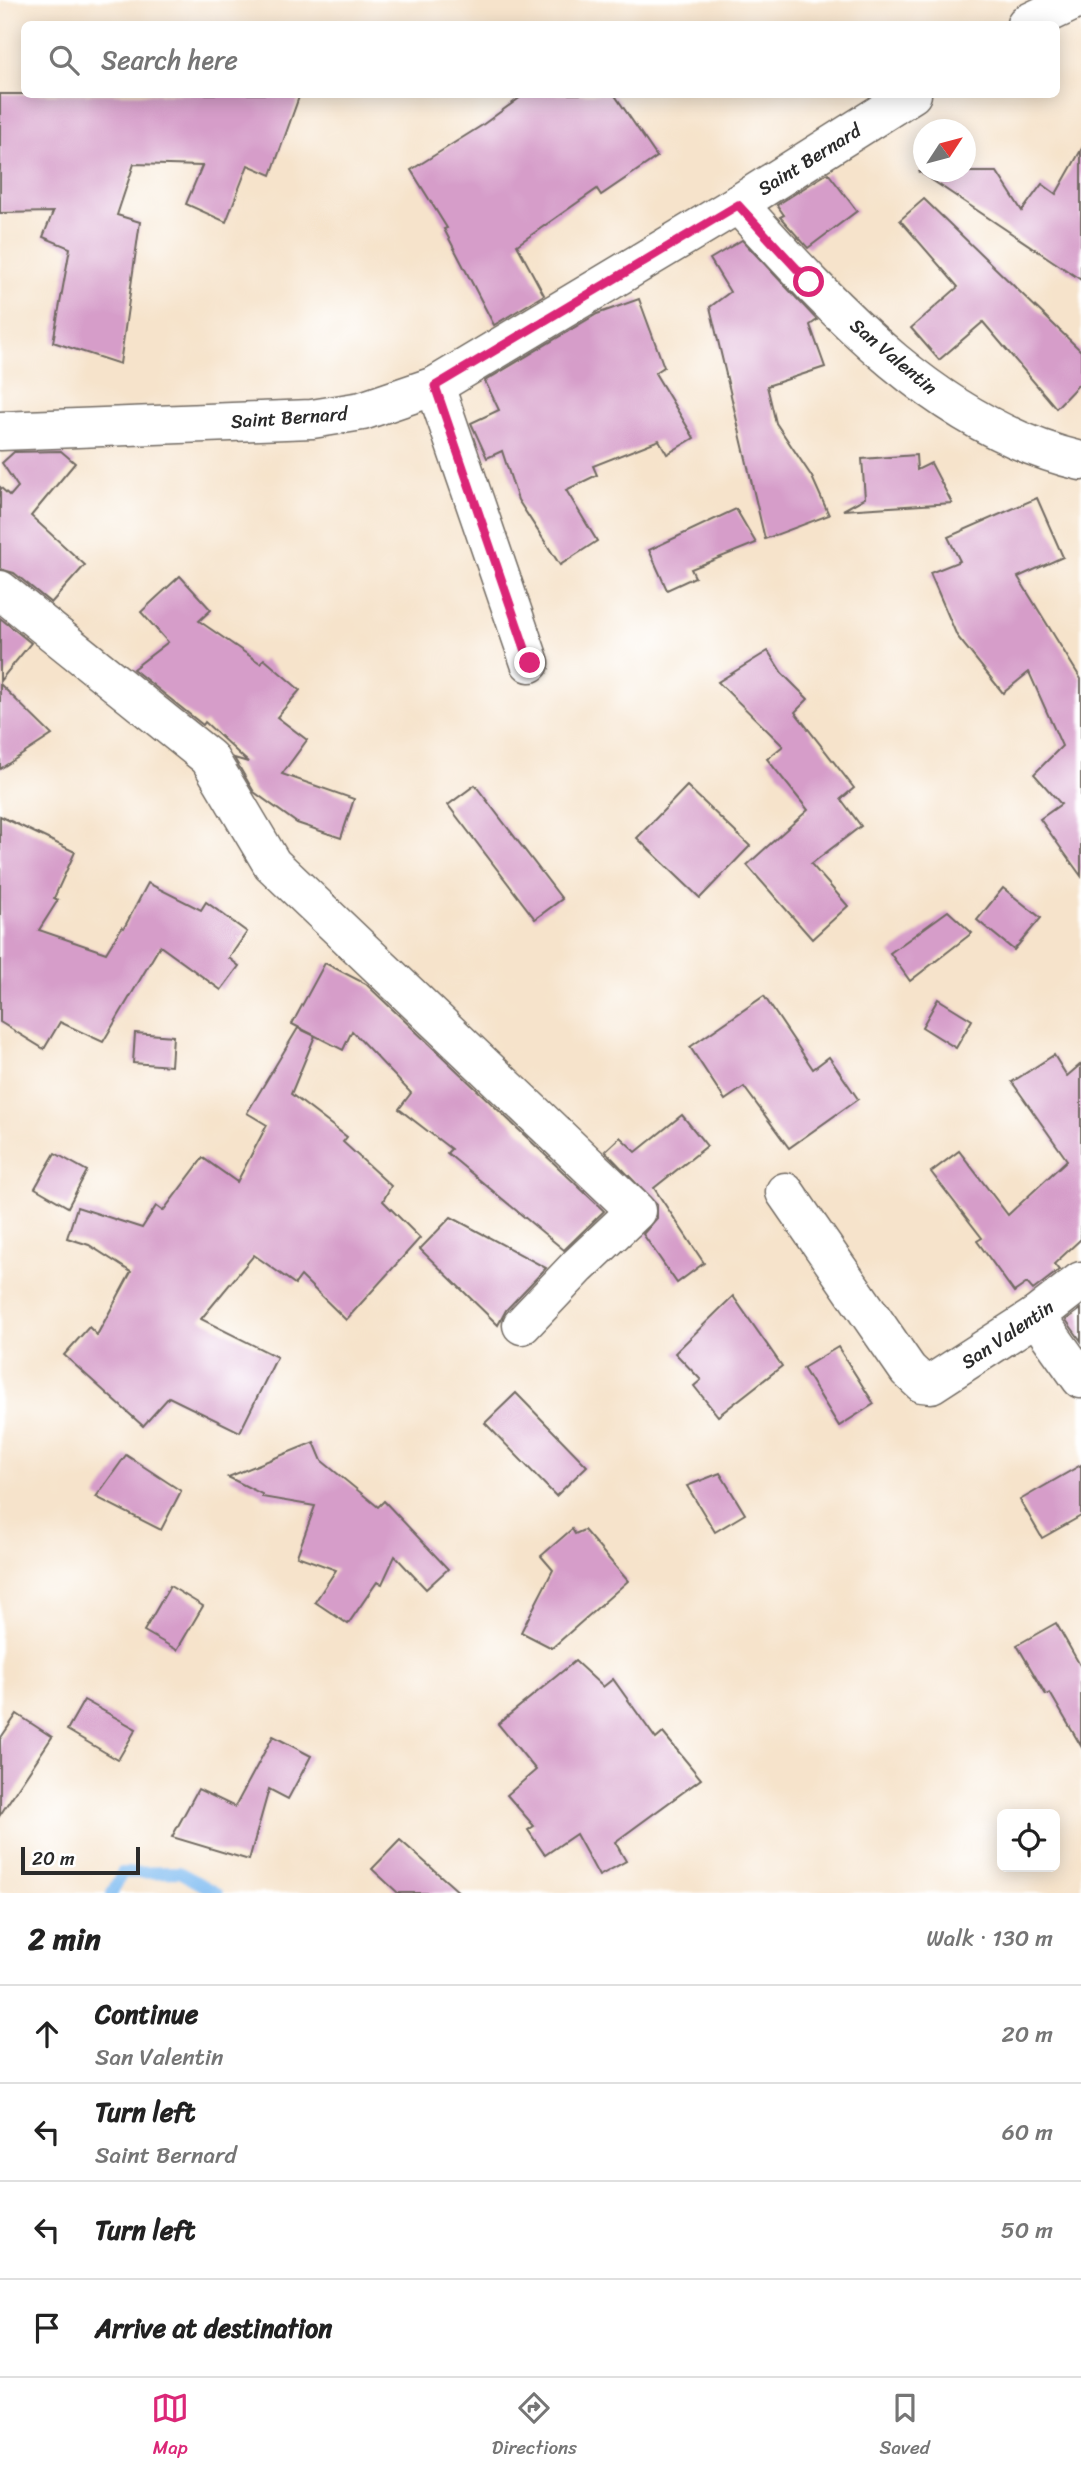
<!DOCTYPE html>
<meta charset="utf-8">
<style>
:root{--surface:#fff;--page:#f6f6f6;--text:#222;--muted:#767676;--line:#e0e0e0;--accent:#db2777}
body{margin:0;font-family:Sriracha,sans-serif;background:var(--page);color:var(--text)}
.controls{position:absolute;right:21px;bottom:21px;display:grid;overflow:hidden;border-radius:10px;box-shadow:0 4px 18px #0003}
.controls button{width:63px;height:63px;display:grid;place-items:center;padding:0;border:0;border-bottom:2px solid var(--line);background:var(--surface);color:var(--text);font:35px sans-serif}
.compass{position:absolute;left:913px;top:119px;width:63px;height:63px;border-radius:50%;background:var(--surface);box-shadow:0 4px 18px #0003;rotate:54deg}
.scale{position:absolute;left:21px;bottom:18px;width:119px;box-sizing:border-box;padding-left:7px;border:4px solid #2b2b2b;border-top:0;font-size:19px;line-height:24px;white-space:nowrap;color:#2b2b2b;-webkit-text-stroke:5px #fff;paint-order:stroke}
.stop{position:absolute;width:21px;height:21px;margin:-16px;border:5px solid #db2777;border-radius:50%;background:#fff}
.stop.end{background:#db2777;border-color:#fff;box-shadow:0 2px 7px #0008}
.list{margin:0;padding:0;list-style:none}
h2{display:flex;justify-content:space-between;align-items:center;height:91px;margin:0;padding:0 28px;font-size:30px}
h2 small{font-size:23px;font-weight:400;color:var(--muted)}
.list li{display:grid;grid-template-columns:46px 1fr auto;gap:21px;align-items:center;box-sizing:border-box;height:98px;padding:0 28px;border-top:2px solid var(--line)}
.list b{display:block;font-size:26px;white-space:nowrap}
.list p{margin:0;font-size:23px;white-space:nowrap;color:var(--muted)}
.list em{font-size:23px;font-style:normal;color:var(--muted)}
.icon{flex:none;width:38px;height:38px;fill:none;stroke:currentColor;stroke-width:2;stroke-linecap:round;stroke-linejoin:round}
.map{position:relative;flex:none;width:1081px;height:1893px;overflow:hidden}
.search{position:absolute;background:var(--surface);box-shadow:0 4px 18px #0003;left:21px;right:21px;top:21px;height:77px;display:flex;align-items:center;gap:18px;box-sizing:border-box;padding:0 24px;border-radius:10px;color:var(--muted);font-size:26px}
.sheet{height:483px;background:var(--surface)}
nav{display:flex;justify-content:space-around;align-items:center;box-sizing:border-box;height:98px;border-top:2px solid var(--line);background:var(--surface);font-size:19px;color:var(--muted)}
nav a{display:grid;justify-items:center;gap:4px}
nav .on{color:var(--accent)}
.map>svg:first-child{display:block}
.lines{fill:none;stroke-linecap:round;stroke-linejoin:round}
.stream{stroke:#7ebbf1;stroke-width:12}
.building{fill:#d69dc9}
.minor-casing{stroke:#726b63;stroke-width:41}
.minor{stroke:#fff;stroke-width:38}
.route{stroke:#db2777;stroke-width:9}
.labels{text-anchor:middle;stroke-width:5;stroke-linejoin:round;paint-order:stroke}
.street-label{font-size:19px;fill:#2b2b2b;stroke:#fff}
</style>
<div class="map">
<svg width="1081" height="1893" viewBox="0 0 1081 1893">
<rect width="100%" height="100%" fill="#fff"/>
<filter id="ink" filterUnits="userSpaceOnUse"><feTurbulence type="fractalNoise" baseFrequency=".0143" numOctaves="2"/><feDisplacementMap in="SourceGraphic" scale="14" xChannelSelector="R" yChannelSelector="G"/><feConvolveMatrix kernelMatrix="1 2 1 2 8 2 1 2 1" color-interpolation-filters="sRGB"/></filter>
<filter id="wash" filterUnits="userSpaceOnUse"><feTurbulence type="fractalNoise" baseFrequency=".00686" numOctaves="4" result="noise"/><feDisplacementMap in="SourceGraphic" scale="28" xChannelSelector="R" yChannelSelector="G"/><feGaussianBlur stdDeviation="1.57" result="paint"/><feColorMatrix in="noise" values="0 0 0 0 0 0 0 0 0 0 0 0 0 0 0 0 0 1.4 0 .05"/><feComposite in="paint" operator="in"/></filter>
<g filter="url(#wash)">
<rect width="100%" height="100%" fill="#f6e3cb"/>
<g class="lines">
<path class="stream" d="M 112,1893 L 122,1873 L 179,1872 L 217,1893"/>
</g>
<g id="blocks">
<g class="building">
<path d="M 0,94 L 300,94 L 271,175 L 248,165 L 226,222 L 186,204 L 202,166 L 134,164 L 117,215 L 140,222 L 120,364 L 53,342 L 70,248 L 43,237 L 53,212 L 0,213 Z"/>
<path d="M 525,94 L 614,94 L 657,157 L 601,195 L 597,189 L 517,245 L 544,295 L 494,325 L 444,229 L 447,228 L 411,170 L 481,126 Z"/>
<path d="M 1081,150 L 1081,280 L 920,172 L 997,172 L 1022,211 L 1042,184 L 1056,194 Z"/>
<path d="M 828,173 L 857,211 L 808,248 L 780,217 L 784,215 L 777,205 Z"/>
<path d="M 924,199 L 1081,351 L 1081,382 L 1056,408 L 983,322 L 939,360 L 911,328 L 958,287 L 900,220 Z"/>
<path d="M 742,240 L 817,320 L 810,325 L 825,367 L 767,386 L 776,423 L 812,477 L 829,515 L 765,539 L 710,307 L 730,292 L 710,259 Z"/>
<path d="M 639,299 L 664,367 L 655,373 L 694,438 L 667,454 L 659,440 L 593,466 L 597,475 L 566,490 L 597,541 L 560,565 L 518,500 L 502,451 L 487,458 L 471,423 L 499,410 L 485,381 L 597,314 Z"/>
<path d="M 61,451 L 75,463 L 31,516 L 85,565 L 51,603 L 14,573 L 0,569 L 0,487 L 10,496 L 18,487 L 2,463 L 14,452 Z"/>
<path d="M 916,455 L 917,470 L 931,463 L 952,503 L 843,510 L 865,498 L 862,459 Z"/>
<path d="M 1037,498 L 1063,557 L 1018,577 L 1081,679 L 1081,876 L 1040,819 L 1061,804 L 1034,774 L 1062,746 L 1029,672 L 1003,693 L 957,636 L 930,573 L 960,561 L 948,537 Z"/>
<path d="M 736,509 L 756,543 L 691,569 L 695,577 L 667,590 L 649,550 Z"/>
<path d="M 180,576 L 211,610 L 199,621 L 260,663 L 264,659 L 300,690 L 277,717 L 307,740 L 282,774 L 354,799 L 341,838 L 297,823 L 254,792 L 234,758 L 248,762 L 205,722 L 203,725 L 133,669 L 168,642 L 141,612 Z"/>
<path d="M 0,618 L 31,643 L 0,681 Z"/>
<path d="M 768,651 L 782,673 L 808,699 L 795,712 L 854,788 L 841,799 L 861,826 L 811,864 L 848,906 L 812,939 L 747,865 L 808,810 L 767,759 L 783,746 L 718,682 Z"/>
<path d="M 0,684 L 52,735 L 0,769 Z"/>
<path d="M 475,785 L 562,899 L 535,919 L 448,805 Z"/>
<path d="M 687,786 L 750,846 L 700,898 L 637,838 Z"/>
<path d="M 0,816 L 75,852 L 54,898 L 58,900 L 39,930 L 106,953 L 122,927 L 124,928 L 148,883 L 201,910 L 206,902 L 247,932 L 229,958 L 239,966 L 221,990 L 160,946 L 103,1042 L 60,1022 L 44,1049 L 0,1022 Z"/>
<path d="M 1003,888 L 1041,918 L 1014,950 L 977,920 Z"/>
<path d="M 948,911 L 972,933 L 910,981 L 890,953 Z"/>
<path d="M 325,963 L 366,984 L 604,1211 L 564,1250 L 447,1153 L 451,1149 L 399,1109 L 411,1093 L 352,1031 L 343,1050 L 292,1024 Z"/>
<path d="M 764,996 L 813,1069 L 829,1057 L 858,1099 L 789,1148 L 744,1087 L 725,1100 L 690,1047 Z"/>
<path d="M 938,999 L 972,1020 L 956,1048 L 922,1027 Z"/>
<path d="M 298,1028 L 315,1036 L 291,1094 L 347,1137 L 343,1142 L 391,1186 L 383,1201 L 420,1238 L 346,1320 L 301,1276 L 295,1284 L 254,1255 L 201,1319 L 277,1357 L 240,1432 L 169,1397 L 143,1426 L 64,1355 L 89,1327 L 97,1335 L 131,1272 L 89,1245 L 67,1238 L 77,1207 L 142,1228 L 156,1206 L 163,1211 L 203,1158 L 237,1182 L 267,1125 L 247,1113 Z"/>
<path d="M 135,1033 L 173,1036 L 171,1066 L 133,1063 Z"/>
<path d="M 1054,1055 L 1067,1076 L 1081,1064 L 1081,1239 L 1054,1264 L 1059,1270 L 1033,1290 L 1027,1283 L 1014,1292 L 977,1241 L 982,1238 L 931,1172 L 959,1151 L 1008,1215 L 1067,1160 L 1012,1082 Z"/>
<path d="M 682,1115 L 707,1146 L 654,1188 L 704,1263 L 677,1283 L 643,1234 L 657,1218 L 657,1205 L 605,1151 L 620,1137 L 636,1152 Z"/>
<path d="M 55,1153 L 87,1171 L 68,1207 L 35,1188 Z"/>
<path d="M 451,1217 L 546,1268 L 506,1310 L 498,1325 L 420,1249 Z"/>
<path d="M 733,1296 L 782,1366 L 718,1416 L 694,1386 L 701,1380 L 675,1353 Z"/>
<path d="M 1081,1309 L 1081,1341 L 1066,1320 Z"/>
<path d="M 838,1347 L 874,1404 L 839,1426 L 803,1368 Z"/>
<path d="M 516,1393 L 587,1466 L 556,1496 L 485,1423 Z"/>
<path d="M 314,1442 L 322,1461 L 378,1507 L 384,1501 L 448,1569 L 426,1589 L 395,1556 L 382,1584 L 377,1582 L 348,1624 L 315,1602 L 336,1570 L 297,1556 L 315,1506 L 262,1497 L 262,1494 L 228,1477 Z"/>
<path d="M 126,1455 L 181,1491 L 161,1530 L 96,1497 Z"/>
<path d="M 1081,1465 L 1081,1516 L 1042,1538 L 1020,1500 Z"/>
<path d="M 720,1473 L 745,1514 L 715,1532 L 687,1486 Z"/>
<path d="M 572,1529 L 575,1534 L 584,1530 L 628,1581 L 552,1648 L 521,1632 L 553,1570 L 541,1556 Z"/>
<path d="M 170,1586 L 203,1606 L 177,1650 L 144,1631 Z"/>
<path d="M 1056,1623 L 1081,1667 L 1081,1746 L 1050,1693 L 1046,1695 L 1017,1645 Z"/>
<path d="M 575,1661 L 603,1687 L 613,1679 L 656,1739 L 663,1733 L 701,1779 L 615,1842 L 626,1861 L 599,1876 L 576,1834 L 545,1855 L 528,1830 L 534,1826 L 507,1795 L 536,1770 L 498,1724 Z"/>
<path d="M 84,1700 L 136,1729 L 118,1760 L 67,1730 Z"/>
<path d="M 17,1714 L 52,1737 L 0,1815 L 0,1739 Z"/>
<path d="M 273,1736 L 311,1756 L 288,1799 L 269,1789 L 249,1860 L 172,1837 L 198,1789 L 235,1807 Z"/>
<path d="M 400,1840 L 460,1893 L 398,1893 L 372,1869 Z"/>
</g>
</g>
</g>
<g filter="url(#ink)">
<use href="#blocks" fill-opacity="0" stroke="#726b63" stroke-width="2"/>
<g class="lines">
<defs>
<g id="minor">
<path d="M 1026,24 L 1076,0"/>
<path d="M 738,204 C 832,308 939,428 1081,461"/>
<path d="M 435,386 L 530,663"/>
<path d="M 0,431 L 312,419 L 362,411 L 435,386 L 738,204 L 912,94"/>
<path d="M 0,590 L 209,758 L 272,864 L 636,1211 L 578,1266 L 522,1325"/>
<path d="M 785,1192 L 908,1370 L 922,1383 L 931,1384 L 1036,1316 L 1081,1281"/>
<path d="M 1036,1316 L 1081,1379"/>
</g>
</defs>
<use href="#minor" class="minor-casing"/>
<use href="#minor" class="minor"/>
</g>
</g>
<g class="lines" filter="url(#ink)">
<path class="route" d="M 530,663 L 435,386 L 738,205 L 809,282"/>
</g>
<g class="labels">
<g class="street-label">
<text transform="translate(809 159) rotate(-32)" y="7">Saint Bernard</text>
<text transform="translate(894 356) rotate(40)" y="7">San Valentin</text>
<text transform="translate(289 417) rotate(-4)" y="7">Saint Bernard</text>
<text transform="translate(1007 1334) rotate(-34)" y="7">San Valentin</text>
</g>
</g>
</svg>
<div class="controls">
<button><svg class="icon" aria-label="locate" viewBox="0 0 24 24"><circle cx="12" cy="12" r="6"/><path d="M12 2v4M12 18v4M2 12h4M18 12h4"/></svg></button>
</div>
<svg class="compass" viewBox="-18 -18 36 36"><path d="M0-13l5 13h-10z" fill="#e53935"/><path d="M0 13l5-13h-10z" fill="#767676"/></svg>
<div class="scale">20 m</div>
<div class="stop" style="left:809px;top:282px"></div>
<div class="stop end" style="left:530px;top:663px"></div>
<div class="search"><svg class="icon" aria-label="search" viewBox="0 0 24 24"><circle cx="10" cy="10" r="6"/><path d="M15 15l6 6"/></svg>Search here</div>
</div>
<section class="sheet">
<h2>2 min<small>Walk · 130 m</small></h2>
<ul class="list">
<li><svg class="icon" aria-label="ahead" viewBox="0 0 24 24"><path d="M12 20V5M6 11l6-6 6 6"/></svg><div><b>Continue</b><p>San Valentin</p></div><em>20 m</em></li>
<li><svg class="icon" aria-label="left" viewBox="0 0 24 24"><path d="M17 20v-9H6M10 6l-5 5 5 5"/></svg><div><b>Turn left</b><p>Saint Bernard</p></div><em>60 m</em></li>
<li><svg class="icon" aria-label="left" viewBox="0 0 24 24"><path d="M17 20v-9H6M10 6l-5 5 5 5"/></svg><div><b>Turn left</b></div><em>50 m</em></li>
<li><svg class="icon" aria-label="arrive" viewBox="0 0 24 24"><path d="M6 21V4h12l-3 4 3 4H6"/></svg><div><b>Arrive at destination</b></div></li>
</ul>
</section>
<nav>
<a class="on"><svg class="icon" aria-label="map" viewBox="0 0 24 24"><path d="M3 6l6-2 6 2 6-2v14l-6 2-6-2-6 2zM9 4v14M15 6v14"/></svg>Map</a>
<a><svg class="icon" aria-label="directions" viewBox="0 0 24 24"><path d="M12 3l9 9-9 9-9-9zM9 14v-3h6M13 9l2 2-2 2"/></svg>Directions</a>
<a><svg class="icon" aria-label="saved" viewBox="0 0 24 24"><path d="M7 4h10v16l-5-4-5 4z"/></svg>Saved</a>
</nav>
